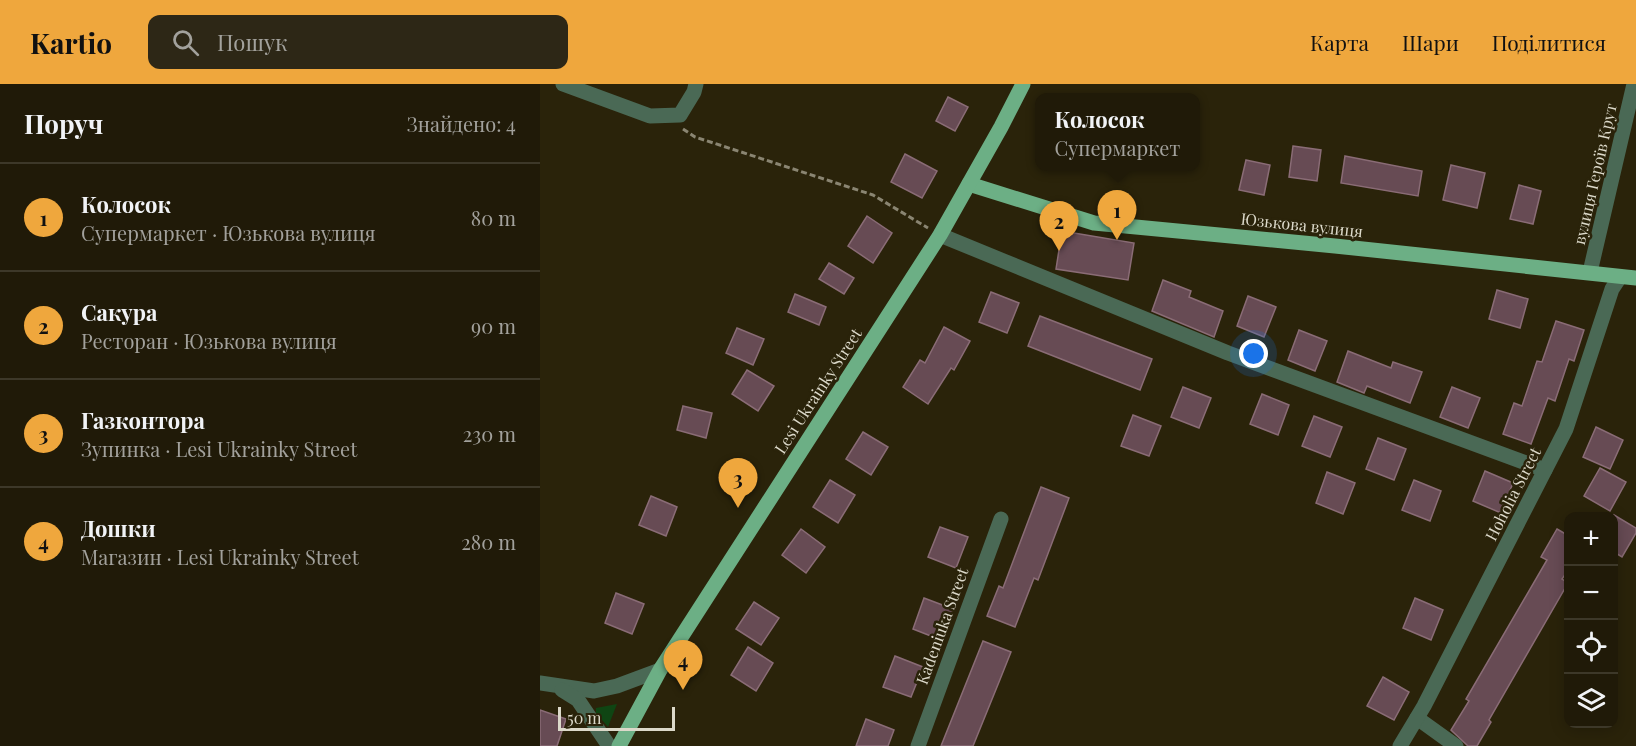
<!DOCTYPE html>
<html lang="uk">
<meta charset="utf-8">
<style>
:root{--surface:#201a08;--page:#2d2716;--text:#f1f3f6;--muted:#a2a19c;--line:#3d3829;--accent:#efa73d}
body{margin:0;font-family:"Playfair Display",serif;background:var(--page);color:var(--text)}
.controls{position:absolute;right:18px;bottom:18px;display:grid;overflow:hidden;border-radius:12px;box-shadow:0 3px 15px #0003}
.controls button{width:54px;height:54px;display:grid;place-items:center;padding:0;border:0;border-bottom:2px solid var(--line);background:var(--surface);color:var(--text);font:30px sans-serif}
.scale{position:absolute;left:18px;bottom:15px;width:117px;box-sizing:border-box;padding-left:6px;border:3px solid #dcd9ca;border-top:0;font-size:16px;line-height:21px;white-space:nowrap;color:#dcd9ca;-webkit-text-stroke:4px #2a230a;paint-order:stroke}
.you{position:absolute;left:714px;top:270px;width:21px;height:21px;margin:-15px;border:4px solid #fff;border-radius:50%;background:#1a73e8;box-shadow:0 0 0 9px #1a73e833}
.badge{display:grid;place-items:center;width:39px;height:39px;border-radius:50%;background:var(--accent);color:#111;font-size:20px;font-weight:700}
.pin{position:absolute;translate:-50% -50px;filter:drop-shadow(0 2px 3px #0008)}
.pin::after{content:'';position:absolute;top:32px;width:21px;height:18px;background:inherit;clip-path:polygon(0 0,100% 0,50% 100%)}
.popup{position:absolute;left:495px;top:9px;width:165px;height:78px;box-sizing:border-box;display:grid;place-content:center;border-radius:12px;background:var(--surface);filter:drop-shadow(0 2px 4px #0005);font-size:20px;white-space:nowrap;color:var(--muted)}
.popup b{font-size:22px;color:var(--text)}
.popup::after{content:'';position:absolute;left:50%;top:100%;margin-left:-12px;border:12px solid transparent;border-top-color:var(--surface)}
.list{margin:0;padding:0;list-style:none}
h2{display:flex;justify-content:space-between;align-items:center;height:78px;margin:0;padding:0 24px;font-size:26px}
h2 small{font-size:20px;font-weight:400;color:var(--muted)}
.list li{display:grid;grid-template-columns:39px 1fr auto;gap:18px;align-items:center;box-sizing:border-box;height:108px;padding:0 24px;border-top:2px solid var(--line)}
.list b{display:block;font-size:22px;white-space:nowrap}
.list p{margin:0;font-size:20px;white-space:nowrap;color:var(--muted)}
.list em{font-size:20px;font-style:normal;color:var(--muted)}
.icon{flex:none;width:33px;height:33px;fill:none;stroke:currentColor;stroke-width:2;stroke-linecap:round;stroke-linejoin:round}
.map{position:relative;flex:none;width:1096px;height:662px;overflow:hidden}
header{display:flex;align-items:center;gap:36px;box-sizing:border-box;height:84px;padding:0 30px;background:var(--accent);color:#111}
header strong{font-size:28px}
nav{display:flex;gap:33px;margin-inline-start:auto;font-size:21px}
.search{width:420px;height:54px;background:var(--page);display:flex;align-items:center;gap:15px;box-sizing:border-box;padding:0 21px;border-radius:12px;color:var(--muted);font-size:22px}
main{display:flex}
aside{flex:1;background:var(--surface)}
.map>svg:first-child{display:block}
.green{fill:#0f4513}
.building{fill:#674b54;stroke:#8a6c76;stroke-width:1.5}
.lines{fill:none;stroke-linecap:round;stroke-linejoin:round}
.path{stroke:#8a8572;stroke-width:3;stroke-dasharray:6 3;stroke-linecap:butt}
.minor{stroke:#4a6955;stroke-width:15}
.major{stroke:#6caf85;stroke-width:15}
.labels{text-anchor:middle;stroke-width:5;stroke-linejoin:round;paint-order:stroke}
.street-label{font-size:16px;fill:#dcd9ca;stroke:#2a230a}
</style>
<header>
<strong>Kartio</strong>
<div class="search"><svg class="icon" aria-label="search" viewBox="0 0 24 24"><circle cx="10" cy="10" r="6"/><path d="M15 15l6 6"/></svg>Пошук</div>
<nav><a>Карта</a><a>Шари</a><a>Поділитися</a></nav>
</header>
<main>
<aside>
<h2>Поруч<small>Знайдено: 4</small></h2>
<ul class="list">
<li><span class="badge">1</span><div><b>Колосок</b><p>Супермаркет · Юзькова вулиця</p></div><em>80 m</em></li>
<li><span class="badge">2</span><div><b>Сакура</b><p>Ресторан · Юзькова вулиця</p></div><em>90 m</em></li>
<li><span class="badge">3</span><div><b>Газконтора</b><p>Зупинка · Lesi Ukrainky Street</p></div><em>230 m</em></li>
<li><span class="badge">4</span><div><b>Дошки</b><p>Магазин · Lesi Ukrainky Street</p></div><em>280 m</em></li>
</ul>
</aside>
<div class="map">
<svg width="1096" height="662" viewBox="0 0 1096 662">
<rect width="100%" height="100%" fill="#2a230a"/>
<path class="green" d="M 77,620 L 68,643 L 56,629 L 56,624 Z"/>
<g class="building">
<path d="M 408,13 L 428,23 L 415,47 L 396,37 Z"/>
<path d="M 753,62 L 781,66 L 777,97 L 749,93 Z"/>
<path d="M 365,70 L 397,87 L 382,114 L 351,98 Z"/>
<path d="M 805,72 L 882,87 L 878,112 L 801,99 Z"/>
<path d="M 706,76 L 730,81 L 724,111 L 699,106 Z"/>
<path d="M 911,81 L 945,89 L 937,124 L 903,116 Z"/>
<path d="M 979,101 L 1001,107 L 993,140 L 970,135 Z"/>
<path d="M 327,132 L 352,149 L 333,179 L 308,162 Z"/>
<path d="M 522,147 L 594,159 L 588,196 L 516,185 Z"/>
<path d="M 289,179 L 314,194 L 304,210 L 279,195 Z"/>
<path d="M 623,196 L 651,207 L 649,213 L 683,227 L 674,253 L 612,227 Z"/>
<path d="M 957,206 L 988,215 L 980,244 L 949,235 Z"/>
<path d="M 451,208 L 479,219 L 467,249 L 439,238 Z"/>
<path d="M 255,210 L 286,223 L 279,241 L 248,228 Z"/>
<path d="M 708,212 L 736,223 L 724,253 L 697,242 Z"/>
<path d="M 500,232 L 612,275 L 600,306 L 488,262 Z"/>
<path d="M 1016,237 L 1044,246 L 1034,277 L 1029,275 L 1015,317 L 1008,314 L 991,360 L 963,350 L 974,319 L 982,322 L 997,277 L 1002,278 Z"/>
<path d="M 404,243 L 430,257 L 414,286 L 411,284 L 388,320 L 363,303 L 380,276 L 385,279 Z"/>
<path d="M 197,244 L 224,255 L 213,281 L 186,269 Z"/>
<path d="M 759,246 L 787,257 L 775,287 L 748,276 Z"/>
<path d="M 808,267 L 851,284 L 853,278 L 882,288 L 870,319 L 827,302 L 824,309 L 797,298 Z"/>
<path d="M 207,286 L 234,302 L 218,327 L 192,310 Z"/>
<path d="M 643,303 L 671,314 L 659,344 L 631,333 Z"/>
<path d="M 912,303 L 940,314 L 928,344 L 900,333 Z"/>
<path d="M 722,310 L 749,321 L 738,351 L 710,340 Z"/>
<path d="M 143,322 L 172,329 L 166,354 L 137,346 Z"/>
<path d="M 593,331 L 621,342 L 609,372 L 581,362 Z"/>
<path d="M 774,332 L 802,343 L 790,373 L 762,362 Z"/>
<path d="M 1056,343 L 1083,356 L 1070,385 L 1043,373 Z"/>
<path d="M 323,348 L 348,363 L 331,391 L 306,375 Z"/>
<path d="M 838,354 L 866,365 L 854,396 L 826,385 Z"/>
<path d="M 1060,384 L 1086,398 L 1070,427 L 1044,412 Z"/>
<path d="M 945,387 L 973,399 L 961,429 L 933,417 Z"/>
<path d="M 787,388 L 815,399 L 803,430 L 776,419 Z"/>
<path d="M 290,396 L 315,411 L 298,439 L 273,423 Z"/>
<path d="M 874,396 L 901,407 L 890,437 L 862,426 Z"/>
<path d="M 501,403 L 529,414 L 498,496 L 494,494 L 475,543 L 447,532 L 459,502 L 463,504 Z"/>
<path d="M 111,412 L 137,423 L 126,452 L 99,441 Z"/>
<path d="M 1074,431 L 1096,444 L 1096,449 L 1082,473 L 1074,468 Z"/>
<path d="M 400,443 L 428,453 L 416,484 L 388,473 Z"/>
<path d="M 261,445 L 285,463 L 266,489 L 242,471 Z"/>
<path d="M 1017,445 L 1029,452 L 1029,485 L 1022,495 L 1028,499 L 949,636 L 951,638 L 937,662 L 928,662 L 911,646 L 929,617 L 926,615 L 1007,476 L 1001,473 Z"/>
<path d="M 76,509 L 104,520 L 92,550 L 65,539 Z"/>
<path d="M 384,514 L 413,525 L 401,556 L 373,545 Z"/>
<path d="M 875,514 L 903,526 L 891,556 L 863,544 Z"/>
<path d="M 214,518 L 239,534 L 221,561 L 196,545 Z"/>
<path d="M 443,557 L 471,568 L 459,598 L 433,662 L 401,662 Z"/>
<path d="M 208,563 L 233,579 L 216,607 L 191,591 Z"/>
<path d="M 355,572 L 383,583 L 371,613 L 343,603 Z"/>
<path d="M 843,593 L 869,608 L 854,636 L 827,622 Z"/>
<path d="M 0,626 L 26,635 L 17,662 L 0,662 Z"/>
<path d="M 326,635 L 354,646 L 348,662 L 316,662 Z"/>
</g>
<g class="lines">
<path class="path" d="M 143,45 L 155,53 L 333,111 L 388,144"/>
<g class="minor">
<path d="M 23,0 L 110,32 L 140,31 L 154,8 L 156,0"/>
<path d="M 400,151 L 688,269 L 1005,386"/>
<path d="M 1050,188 L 1094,0"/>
<path d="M 0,599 L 54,607 L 77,602 L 120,586"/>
<path d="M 22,606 L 38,616 L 69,662"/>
<path d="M 877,634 L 916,662"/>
<path d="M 378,662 L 461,435"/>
<path d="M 860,662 L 884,622 L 1026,345 L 1072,205 L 1080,193"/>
</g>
<g class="major">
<path d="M 429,100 L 554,139 L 795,162 L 1096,194"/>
<path d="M 79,662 L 120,586 L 400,151 L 461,43 L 483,0"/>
</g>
</g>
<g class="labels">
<g class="street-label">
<text transform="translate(1055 90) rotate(-77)" y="6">вулиця Героїв Крут</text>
<text transform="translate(762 141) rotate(6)" y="6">Юзькова вулиця</text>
<text transform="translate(278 307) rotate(-57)" y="6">Lesi Ukrainky Street</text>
<text transform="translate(973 410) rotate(-63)" y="6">Hoholia Street</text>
<text transform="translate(402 542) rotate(-70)" y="6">Kadeniuka Street</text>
</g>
</g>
</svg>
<div class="controls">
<button>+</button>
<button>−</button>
<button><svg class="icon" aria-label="locate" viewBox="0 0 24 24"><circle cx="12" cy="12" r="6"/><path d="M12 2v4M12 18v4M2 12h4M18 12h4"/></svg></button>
<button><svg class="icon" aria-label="layers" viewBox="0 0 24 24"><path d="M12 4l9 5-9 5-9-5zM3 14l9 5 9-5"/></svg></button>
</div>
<div class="scale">50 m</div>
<div class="you"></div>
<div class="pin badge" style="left:577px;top:156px">1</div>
<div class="popup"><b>Колосок</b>Супермаркет</div>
<div class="pin badge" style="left:519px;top:167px">2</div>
<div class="pin badge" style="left:198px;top:424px">3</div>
<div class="pin badge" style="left:143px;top:606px">4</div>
</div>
</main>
